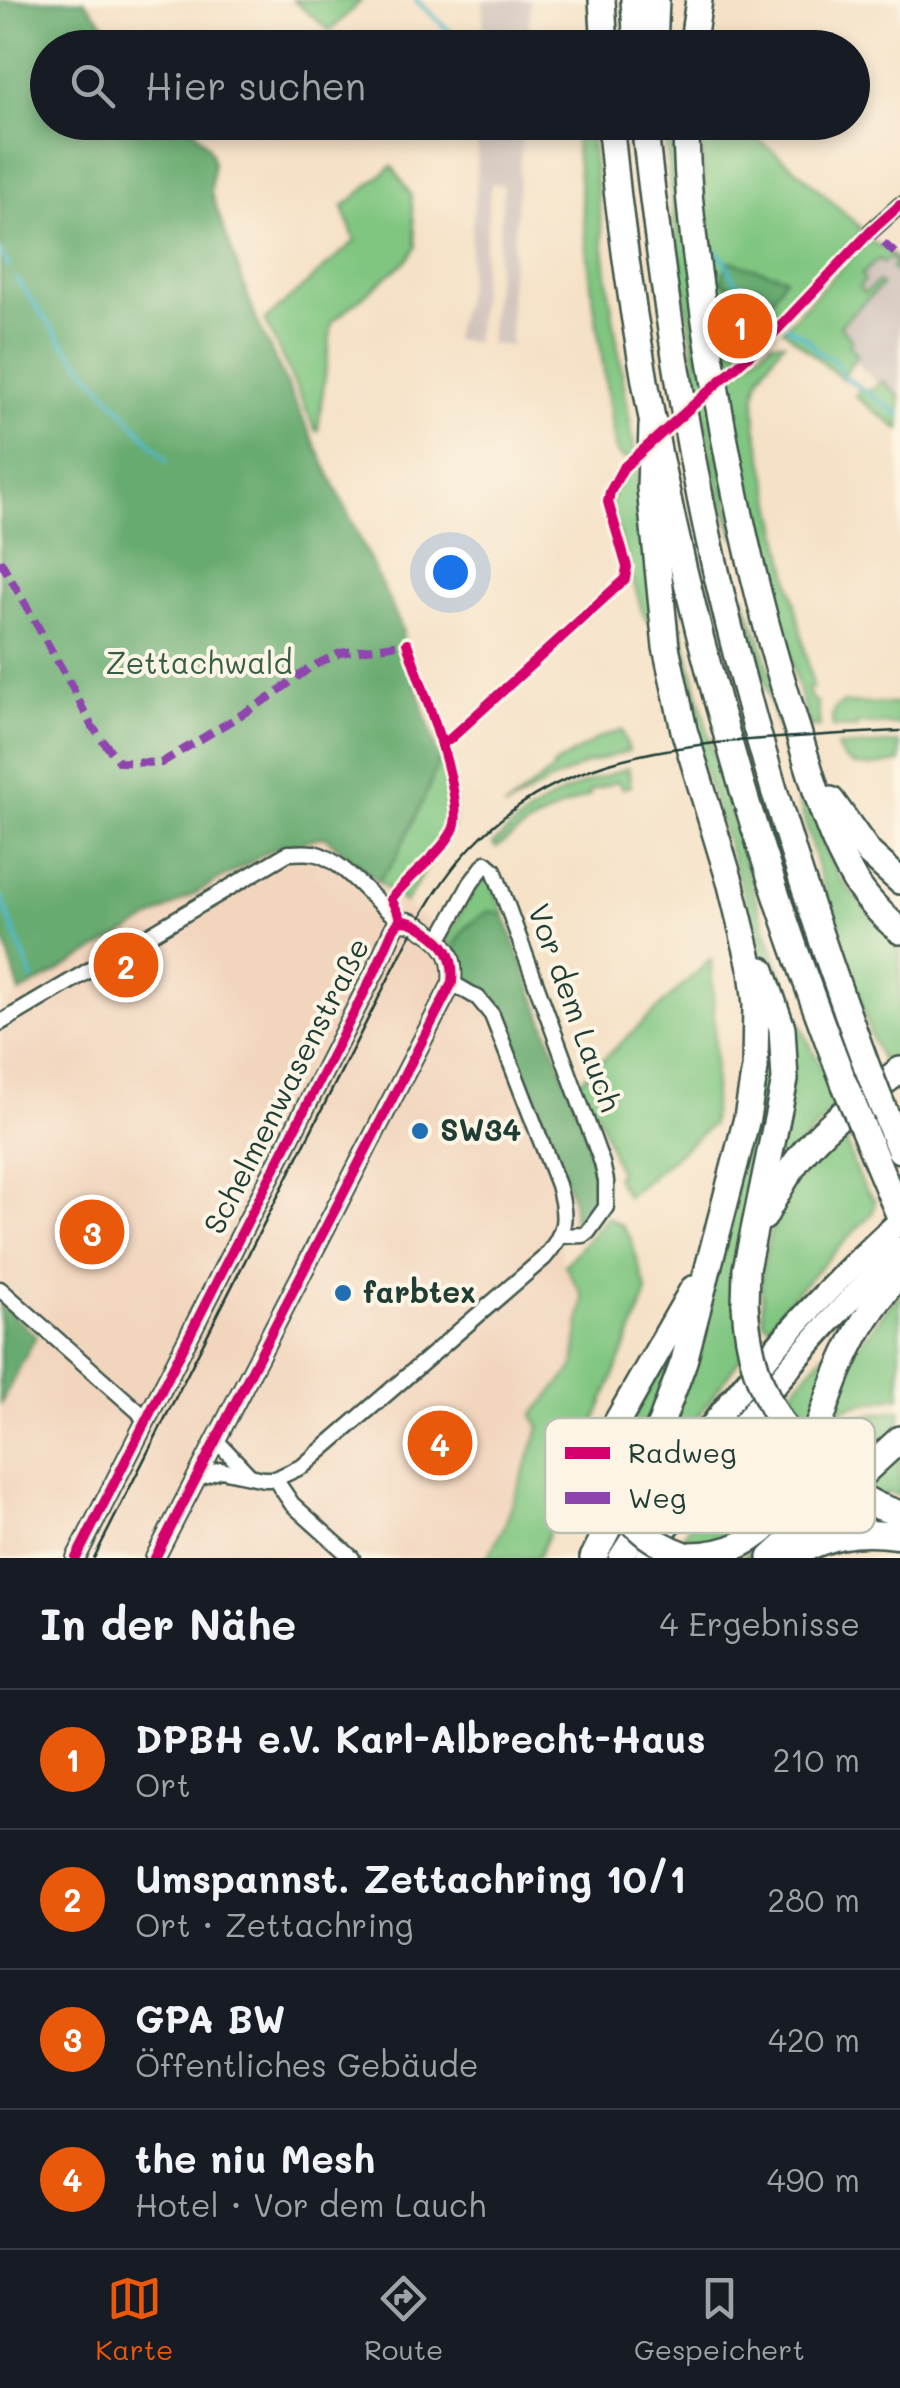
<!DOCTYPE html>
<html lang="de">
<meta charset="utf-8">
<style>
:root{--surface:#171b24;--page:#20242c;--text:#f1f3f6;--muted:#9ea1a6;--line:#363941;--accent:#ea580c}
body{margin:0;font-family:Mali,sans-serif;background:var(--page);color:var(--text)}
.you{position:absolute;left:450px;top:572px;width:35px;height:35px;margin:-25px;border:8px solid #fff;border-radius:50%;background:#1a73e8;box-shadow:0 0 0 15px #1a73e833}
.badge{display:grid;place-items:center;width:65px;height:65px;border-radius:50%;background:var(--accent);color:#fff;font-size:32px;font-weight:700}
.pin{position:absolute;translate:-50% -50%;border:5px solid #fff;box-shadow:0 2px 10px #0006}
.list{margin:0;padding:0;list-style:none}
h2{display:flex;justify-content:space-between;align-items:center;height:130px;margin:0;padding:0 40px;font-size:42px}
h2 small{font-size:32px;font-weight:400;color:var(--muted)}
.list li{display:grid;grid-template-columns:65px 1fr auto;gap:30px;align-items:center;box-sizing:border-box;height:140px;padding:0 40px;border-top:2px solid var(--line)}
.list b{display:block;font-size:38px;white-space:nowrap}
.list p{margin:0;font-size:32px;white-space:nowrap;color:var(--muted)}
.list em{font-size:32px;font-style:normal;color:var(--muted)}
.icon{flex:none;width:55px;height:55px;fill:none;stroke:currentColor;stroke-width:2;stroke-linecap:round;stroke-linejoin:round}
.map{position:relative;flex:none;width:900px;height:1558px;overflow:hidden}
.search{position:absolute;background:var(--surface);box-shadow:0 5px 15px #0003;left:30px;right:30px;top:30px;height:110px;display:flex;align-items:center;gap:25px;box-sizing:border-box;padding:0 35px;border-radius:55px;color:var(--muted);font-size:38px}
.sheet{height:690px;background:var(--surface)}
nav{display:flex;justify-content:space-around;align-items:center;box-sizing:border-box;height:140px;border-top:2px solid var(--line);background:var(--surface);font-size:28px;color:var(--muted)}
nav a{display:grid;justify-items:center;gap:5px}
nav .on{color:var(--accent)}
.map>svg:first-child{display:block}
.built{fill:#f2d5bd}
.industrial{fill:#cfc1ba}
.green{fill:#80c681;stroke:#50825a;stroke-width:2.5;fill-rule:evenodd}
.forest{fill:#68ab6f;stroke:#447452;stroke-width:2.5}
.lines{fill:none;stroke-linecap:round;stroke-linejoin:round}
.stream{stroke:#4ebaca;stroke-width:4}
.minor-casing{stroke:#3f564a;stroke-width:19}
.tertiary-casing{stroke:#3f564a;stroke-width:22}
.trunk-casing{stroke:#3f564a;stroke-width:28}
.motorway-casing{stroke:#3f564a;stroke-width:30}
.minor{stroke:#fff;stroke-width:14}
.tertiary{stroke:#fff;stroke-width:18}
.trunk{stroke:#fff;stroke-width:22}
.motorway{stroke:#fff;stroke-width:25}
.tram{stroke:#1f3d34;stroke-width:2.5}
.motorway-bridge-casing{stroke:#3f564a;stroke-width:30;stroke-linecap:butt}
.motorway-bridge{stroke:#fff;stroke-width:25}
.quiet{stroke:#8e44ad;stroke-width:8;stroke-dasharray:15 8;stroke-linecap:butt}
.cycleway-casing{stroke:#fcf5e5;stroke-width:16}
.cycleway{stroke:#d6006c;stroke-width:10}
.poi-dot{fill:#1f6fb2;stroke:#fcf5e5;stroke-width:4}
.labels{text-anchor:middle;stroke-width:8;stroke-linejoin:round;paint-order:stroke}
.park-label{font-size:30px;fill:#375f47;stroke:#fcf5e5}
.street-label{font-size:30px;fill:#1f3d34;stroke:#fcf5e5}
.poi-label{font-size:30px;font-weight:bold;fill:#1f3d34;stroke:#fcf5e5;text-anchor:start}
.key{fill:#fcf5e5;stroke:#babeb0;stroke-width:2.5}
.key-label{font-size:28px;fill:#1f3d34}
</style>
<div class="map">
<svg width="900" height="1558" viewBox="0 0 900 1558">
<rect width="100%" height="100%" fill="#fcf5e5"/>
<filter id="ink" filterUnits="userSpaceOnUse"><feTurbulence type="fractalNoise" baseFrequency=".01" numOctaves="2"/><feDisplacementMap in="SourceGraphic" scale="20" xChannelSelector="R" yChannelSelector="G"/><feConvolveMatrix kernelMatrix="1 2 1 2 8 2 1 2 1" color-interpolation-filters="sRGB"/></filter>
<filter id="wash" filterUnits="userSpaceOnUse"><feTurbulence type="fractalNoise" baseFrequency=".0048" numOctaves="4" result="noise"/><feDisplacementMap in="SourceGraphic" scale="40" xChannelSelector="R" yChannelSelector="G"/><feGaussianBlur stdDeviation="2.25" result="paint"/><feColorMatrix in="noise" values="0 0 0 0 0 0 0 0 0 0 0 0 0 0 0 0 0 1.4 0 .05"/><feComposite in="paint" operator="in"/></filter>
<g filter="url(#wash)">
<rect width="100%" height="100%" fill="#f5e1c6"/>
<path class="built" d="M 324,836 L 450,941 L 462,975 L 500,1011 L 572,1198 L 574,1226 L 562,1238 L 561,1258 L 584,1297 L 574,1367 L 533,1415 L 540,1427 L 504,1527 L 487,1558 L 0,1558 L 0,1405 L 36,1336 L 0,1304 L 0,1007 L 20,993 L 272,850 Z"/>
<g class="industrial">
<path d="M 483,0 L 530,0 L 529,39 L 483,37 Z"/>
<path d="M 478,123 L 523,123 L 510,289 L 511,346 L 489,344 L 504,185 L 491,184 L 475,342 L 453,340 L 467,285 L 476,182 Z"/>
<path d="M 872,243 L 900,265 L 900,407 L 803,308 Z"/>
</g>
<g class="green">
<path d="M 293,0 L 362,0 L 330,31 Z"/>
<path d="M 573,123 L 589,123 L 609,291 L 639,479 L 656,631 L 643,614 L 610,503 C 612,489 622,474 633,464 L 631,457 L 624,459 L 617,453 L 615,446 L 591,284 Z"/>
<path d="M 664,123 L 677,123 L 735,538 L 719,493 L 702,406 L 674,221 Z"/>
<path d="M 702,123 L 737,123 L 796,169 L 860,227 L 860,233 L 725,370 L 705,256 ZM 730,261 L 784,277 L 764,311 L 721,281 Z"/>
<path d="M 392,166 L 411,195 L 416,247 L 408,259 L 332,322 L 318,430 L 316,431 L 265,320 L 355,241 L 343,207 Z"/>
<path d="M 866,242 C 881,242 890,253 900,263 L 900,275 L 891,268 L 896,264 L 890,258 L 883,263 L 879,259 L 861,275 L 865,280 L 859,287 L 864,293 L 878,282 L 882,285 L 840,325 L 852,340 L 849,344 L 857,354 L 842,379 L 783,329 Z"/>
<path d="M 772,342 L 784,342 C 757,378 753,380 756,426 L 813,687 L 808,689 L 811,698 L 817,702 L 820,727 L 809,727 L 745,496 L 726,380 Z"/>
<path d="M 883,381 L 900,396 L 900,430 L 855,396 L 860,390 L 866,392 Z"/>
<path d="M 743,594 L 762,644 L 807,801 L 826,853 L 841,880 L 889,936 L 900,945 L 900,1053 L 884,1066 L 871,1036 L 818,868 L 761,668 Z"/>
<path d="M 678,612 C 710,745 745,879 793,1007 C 806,1041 825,1071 838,1104 L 774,1175 L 783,1017 L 700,757 L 671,614 Z"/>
<path d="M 844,703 L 900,704 L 900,725 L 857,724 L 856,728 L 833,727 L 832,718 L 835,708 Z"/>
<path d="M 622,730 L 629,751 L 586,764 L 547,783 L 504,809 L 554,769 L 553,766 L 599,738 Z"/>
<path d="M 900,743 L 900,762 C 875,765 849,776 837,747 Z"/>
<path d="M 439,760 C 447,783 459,803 452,827 L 405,903 L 378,881 L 395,860 Z"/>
<path d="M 628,768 L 631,786 L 622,788 L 618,781 L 589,791 L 590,795 C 555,809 526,825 496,848 L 493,844 C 512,828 530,811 552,799 C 575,785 602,777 628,768 Z"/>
<path d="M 485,876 L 492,884 L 504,914 C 475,917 459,923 455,956 L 447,938 L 476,886 Z"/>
<path d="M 711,959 C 714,1015 718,1070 711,1125 L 627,1197 L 615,1177 L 619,1173 L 597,1111 L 588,1115 L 578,1083 Z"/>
<path d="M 762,994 L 780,1058 L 741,1357 L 616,1531 L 670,1420 Z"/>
<path d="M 845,1124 C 845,1145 858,1187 875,1200 L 873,1212 L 789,1300 L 769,1326 L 763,1321 L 761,1273 L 770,1233 L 782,1201 L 801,1171 Z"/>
<path d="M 607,1217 L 621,1225 L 630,1237 L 647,1292 L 635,1325 L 538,1558 L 487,1558 L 504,1527 L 540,1427 L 533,1415 L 574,1367 L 583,1297 L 565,1265 Z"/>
<path d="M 900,1292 L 900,1396 L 852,1406 L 836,1412 L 854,1351 Z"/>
<path d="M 692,1311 L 625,1483 L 615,1451 Z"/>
<path d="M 855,1320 L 789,1489 L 740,1543 L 677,1546 C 728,1464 789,1390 855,1320 Z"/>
<path d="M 900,1410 L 900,1431 L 761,1558 L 739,1558 L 760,1547 L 822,1445 L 841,1424 L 871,1414 Z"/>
<path d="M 900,1449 L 900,1496 L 887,1492 L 873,1512 L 900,1522 L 810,1537 Z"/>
</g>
<g class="forest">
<path d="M 0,0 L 84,0 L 124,47 L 48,48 L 48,122 L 188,123 C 199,135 215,149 213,167 C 212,176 211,183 211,193 L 256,319 L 402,628 L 403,638 L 439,760 L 427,792 L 395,860 L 378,881 L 324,836 L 272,850 L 20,993 L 0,925 Z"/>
<path d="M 729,261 L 785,277 L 765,311 L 721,280 Z"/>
<path d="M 489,911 L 504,914 L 597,1164 C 600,1191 602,1202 588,1226 L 578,1230 L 574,1226 L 572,1198 L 500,1011 L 462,975 L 455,956 L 456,943 L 464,930 L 479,917 Z"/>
<path d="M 0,1304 L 36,1336 L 0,1405 Z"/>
</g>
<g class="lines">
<g class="stream">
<path d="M 416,0 L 458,39 L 533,43 L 543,48"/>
<path d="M 0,251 L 9,267"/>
<path d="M 716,251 C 727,259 727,268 734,278 C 744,293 758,303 772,313"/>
<path d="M 16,279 L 63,343 L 167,461"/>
<path d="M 787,326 L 810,341 L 817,352 L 833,359 L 846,378 L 900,415"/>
<path d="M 0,894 L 33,980"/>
</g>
</g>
</g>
<g filter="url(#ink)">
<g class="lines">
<defs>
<g id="minor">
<path d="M 871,231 L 900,205"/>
<path d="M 439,941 L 471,883 L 486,863 L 494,870 L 602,1163 L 606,1181 L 606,1207 L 588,1232 L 584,1235 L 559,1236"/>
<path d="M 0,1023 L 288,853 C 296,853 305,852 313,853 C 345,859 373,904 402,921"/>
<path d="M 0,1289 L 139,1412 L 145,1422"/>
<path d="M 216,1440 L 249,1475"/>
<path d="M 197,1478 L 221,1470 L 264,1479 L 275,1479 L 303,1466 L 544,1258 C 567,1232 567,1217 558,1185 L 492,1015 L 478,998 L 452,983"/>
<path d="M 275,1479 L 292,1504 L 352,1558"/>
</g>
<path id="tertiary" d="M 76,1558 L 375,971 L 394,928 C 396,926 397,923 400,922 C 412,917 441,940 447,951 C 453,962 453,972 452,983 L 155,1558"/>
<g id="trunk">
<path d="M 620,1558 C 697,1435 792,1318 900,1221"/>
<path d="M 646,1558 C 722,1445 802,1344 900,1249"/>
</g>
<g id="motorway">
<path d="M 602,0 L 605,48"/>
<path d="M 634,0 L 637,48"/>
<path d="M 654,48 L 656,0"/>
<path d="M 692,48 L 699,0"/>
<path d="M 610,122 C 641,453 725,777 845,1085"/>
<path d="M 644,122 C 661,276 683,430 718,580 C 757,746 808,908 867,1067"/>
<path d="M 686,122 C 686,199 698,273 709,348 C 729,476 756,602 796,725 C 812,777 826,833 855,881 C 867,900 883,916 900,931"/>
<path d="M 831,800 L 869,853 L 900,881"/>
<path d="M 883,1108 L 900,1150"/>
<path d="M 862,1126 L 900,1217"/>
<path d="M 764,1217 C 775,1196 786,1175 800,1157 C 826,1122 866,1097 900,1070"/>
<path d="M 745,1304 L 746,1269 L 785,1080 L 782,1028 L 762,970"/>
<path d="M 611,1481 L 609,1455 L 617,1422 L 693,1289"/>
<path d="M 878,1506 L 900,1514"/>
<path d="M 685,1555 C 801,1558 806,1442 842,1364 C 850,1346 859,1327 871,1311 C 878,1300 887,1291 893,1279 C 897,1271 898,1259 899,1250"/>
<path d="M 593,1558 L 661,1423 L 684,1361 L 747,1118 L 755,1068 L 756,1004 L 752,971 L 731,885 L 684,730 L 666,647 L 650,488 L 652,426"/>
<path d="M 771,1558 L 900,1439"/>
<path d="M 786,1558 C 827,1536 853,1529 900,1536"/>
</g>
</defs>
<use href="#minor" class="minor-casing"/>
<use href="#tertiary" class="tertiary-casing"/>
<use href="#trunk" class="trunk-casing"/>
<use href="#motorway" class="motorway-casing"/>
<use href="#minor" class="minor"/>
<use href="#tertiary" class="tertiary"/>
<use href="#trunk" class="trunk"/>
<use href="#motorway" class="motorway"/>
<path class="tram" d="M 94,1558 L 408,940 C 426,907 445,874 472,846 C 549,763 656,746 763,739 C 809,736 854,733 900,731"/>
<defs>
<g id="motorway-bridge">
<path d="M 867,1067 L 883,1108"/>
<path d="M 845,1085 L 862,1126"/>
<path d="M 745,1304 C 750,1396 795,1466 878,1506"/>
<path d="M 611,1481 C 625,1522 645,1540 685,1555"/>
</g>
</defs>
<use href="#motorway-bridge" class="motorway-bridge-casing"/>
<use href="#motorway-bridge" class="motorway-bridge"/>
<g class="quiet">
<path d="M 867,235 L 871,231 L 900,258"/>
<path d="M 0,560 L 70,683 L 91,725 L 119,762 L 161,763 L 269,698 L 311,667 L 340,653 L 407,643"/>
</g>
<defs>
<g id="cycleway">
<path d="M 440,742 L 449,740 L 625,579 L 627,567 L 608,502 L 610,492 L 623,468 L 776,331 L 871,231 L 900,205"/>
<path d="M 402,921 L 391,899 C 409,876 440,855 453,830 C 468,801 418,678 407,643"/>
<path d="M 76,1558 L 375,971 L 394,928 C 396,926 397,923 400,922 C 412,917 441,940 447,951 C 453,962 453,972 452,983 L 155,1558"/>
</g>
</defs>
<use href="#cycleway" class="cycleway-casing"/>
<use href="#cycleway" class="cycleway"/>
</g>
</g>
<g class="poi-dot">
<circle cx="420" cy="1131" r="10"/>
<circle cx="343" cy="1293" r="10"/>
</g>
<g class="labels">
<g class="park-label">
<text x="199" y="674">Zettachwald</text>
</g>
<g class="street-label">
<text transform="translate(574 1008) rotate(70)" y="10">Vor dem Lauch</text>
<text transform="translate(287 1086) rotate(-63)" y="10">Schelmenwasenstraße</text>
</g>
<g class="poi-label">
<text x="440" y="1141">SW34</text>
<text x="363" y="1303">farbtex</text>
</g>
</g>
<rect x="545" y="1418" width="330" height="115" rx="15" class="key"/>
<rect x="565" y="1447" width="45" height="12" fill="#d6006c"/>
<rect x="565" y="1492" width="45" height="12" fill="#8e44ad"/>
<g class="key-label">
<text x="628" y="1463">Radweg</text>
<text x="628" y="1508">Weg</text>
</g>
</svg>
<div class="you"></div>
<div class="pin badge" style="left:740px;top:326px">1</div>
<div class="pin badge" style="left:126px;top:965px">2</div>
<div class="pin badge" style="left:92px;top:1232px">3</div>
<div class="pin badge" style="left:440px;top:1443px">4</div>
<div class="search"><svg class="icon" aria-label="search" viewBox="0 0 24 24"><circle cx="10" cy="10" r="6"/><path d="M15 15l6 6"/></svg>Hier suchen</div>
</div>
<section class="sheet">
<h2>In der Nähe<small>4 Ergebnisse</small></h2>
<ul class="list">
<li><span class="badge">1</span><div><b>DPBH e.V. Karl-Albrecht-Haus</b><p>Ort</p></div><em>210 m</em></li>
<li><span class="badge">2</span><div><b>Umspannst. Zettachring 10/1</b><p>Ort · Zettachring</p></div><em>280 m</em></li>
<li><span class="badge">3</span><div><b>GPA BW</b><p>Öffentliches Gebäude</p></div><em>420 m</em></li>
<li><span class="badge">4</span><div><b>the niu Mesh</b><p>Hotel · Vor dem Lauch</p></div><em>490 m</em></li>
</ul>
</section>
<nav>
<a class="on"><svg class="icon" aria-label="map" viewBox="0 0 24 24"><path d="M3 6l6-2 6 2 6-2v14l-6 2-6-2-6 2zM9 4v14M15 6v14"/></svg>Karte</a>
<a><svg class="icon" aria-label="directions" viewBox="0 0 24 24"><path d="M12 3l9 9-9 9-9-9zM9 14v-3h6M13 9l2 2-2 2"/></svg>Route</a>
<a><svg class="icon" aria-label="saved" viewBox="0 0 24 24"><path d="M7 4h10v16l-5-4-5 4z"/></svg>Gespeichert</a>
</nav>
